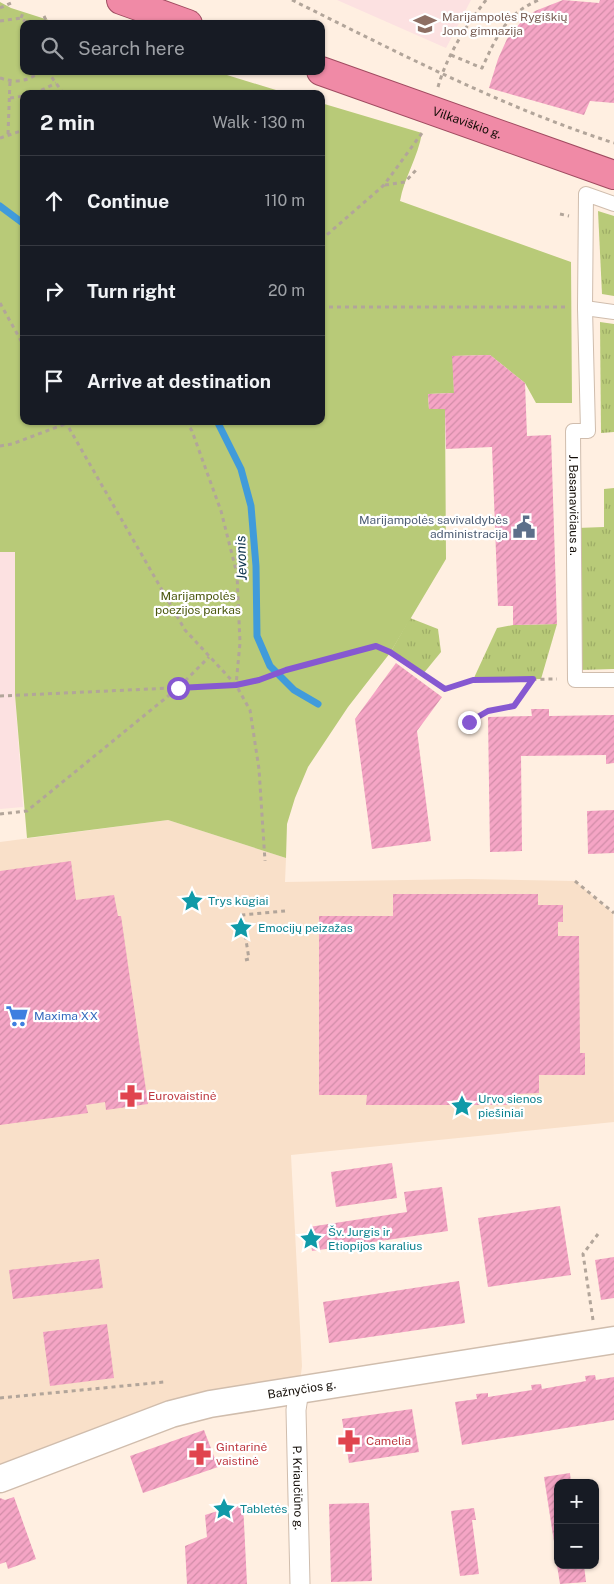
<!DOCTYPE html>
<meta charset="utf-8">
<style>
:root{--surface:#171b24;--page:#242831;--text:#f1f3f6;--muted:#9ea1a6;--line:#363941}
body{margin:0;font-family:"Public Sans",sans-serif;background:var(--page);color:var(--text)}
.controls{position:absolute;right:15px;bottom:15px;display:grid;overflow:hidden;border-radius:10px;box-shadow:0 1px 4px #0004}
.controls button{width:45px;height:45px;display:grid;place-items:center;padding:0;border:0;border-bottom:1px solid var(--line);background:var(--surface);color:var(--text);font:25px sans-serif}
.stop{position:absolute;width:15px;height:15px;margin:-11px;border:4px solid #8658d1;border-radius:50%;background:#fff}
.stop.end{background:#8658d1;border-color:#fff;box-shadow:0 1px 5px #0008}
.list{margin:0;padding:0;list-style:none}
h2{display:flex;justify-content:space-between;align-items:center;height:65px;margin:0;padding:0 20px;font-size:21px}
h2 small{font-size:16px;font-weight:400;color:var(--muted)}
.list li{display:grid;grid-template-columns:32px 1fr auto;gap:15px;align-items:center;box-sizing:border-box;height:90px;padding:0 20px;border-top:1px solid var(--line)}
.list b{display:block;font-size:19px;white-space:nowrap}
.list em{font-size:16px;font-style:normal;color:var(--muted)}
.icon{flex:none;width:28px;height:28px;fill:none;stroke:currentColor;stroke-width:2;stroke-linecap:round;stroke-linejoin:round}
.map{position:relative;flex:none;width:614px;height:1584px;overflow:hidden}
.search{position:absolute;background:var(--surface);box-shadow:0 1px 4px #0004;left:20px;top:20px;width:305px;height:55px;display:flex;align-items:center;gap:12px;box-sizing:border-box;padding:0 18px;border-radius:10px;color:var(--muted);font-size:19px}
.panel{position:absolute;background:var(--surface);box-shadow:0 1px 4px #0004;left:20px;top:90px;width:305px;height:335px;border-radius:10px}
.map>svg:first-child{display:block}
.built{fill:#f9e0c9}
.education{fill:#fce1e1}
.grass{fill:url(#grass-tufts)}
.park{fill:#b8ca78}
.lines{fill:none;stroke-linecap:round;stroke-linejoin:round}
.stream{stroke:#409bdb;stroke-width:7}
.building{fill:url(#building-hatch)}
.pedestrian-casing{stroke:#d0bdad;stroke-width:16}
.minor-casing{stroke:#d0bdad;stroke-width:21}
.secondary-casing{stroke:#d0bdad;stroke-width:29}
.trunk-casing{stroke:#a04b60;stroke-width:30}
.path{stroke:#b2a59a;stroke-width:3;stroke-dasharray:4 4;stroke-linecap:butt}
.pedestrian{stroke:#fff;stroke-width:14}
.minor{stroke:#fff;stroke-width:19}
.secondary{stroke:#fff;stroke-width:26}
.trunk{stroke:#f08aa6;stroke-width:28}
.route{stroke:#8658d1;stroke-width:6}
.labels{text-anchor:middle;stroke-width:4.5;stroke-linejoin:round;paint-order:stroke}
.education-label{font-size:12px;fill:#785e54;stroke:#fff;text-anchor:start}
.street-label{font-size:12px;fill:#120c06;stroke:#fff}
.service-label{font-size:12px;fill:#4e5e75;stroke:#fff;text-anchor:end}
.park-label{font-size:12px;fill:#4b580f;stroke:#fff}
.culture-label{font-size:12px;fill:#0d838f;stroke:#fff;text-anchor:start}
.shop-label{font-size:12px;fill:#366cbe;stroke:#fff;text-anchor:start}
.health-label{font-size:12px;fill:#be3a42;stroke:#fff;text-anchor:start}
.water-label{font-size:14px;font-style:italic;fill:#0c334d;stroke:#fff}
</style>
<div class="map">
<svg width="614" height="1584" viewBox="0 0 614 1584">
<defs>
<pattern id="grass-tufts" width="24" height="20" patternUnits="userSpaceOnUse" patternTransform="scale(1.25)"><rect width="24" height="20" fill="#b8ca78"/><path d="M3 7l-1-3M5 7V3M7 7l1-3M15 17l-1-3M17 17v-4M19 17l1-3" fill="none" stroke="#9dac66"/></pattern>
<pattern id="building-hatch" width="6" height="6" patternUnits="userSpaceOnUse" patternTransform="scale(1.25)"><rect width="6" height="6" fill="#f5a5c5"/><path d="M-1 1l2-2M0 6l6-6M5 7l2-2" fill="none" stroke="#d18da8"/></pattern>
</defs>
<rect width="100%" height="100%" fill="#ffefe1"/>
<path class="built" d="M 168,820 L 286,858 L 285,882 L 468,879 L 575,881 L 613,913 L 614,1122 L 291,1155 L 302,1366 L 299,1390 L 210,1404 L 0,1479 L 0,842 Z"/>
<g class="education">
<path d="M 337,0 L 471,0 L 446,48 Z"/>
<path d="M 0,552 L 15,552 L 15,695 L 23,807 L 0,809 Z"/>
</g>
<g class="grass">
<path d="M 598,211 L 614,216 L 614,296 L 602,294 Z"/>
<path d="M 600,322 L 614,324 L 614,432 L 601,433 Z"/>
<path d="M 614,488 L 614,669 L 580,670 L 577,528 L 604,527 L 604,489 Z"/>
<path d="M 410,618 L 438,629 L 441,652 L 423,674 L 390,653 Z"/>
<path d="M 557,624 L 541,679 L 473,680 L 497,628 L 513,625 Z"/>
</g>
<path class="park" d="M 0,2 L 11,8 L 61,24 L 24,24 L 24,71 L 214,71 L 289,94 L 24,94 L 24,421 L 321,421 L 321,103 L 422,133 C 418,157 404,178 400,201 L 571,262 L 572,403 L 536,403 L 525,383 L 490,355 L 453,356 L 454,393 L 428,394 L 429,409 L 445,409 L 446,559 L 390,653 L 348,707 L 308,767 L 295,798 L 287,824 L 286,858 L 168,820 L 27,838 L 15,695 L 15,552 L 0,552 Z"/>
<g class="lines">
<g class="stream">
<path d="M 0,206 L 24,224"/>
<path d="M 217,421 L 241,469 L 251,506 L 256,566 L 257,636 L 270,666 L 294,690 L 318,704"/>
</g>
</g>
<g class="building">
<path d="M 563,0 L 599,3 L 600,0 L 614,0 L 614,103 L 590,101 L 584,115 L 489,88 L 498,59 L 507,39 L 521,22 L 535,11 Z"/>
<path d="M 490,355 L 525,383 L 527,436 L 551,435 L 557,624 L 513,625 L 513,606 L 498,606 L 492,447 L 446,449 L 445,409 L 429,409 L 428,394 L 454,393 L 452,356 Z"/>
<path d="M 396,663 L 442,697 L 417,731 L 431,841 L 372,849 L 355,719 Z"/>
<path d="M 531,709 L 549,709 L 549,716 L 614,715 L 614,763 L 606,764 L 606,755 L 521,756 L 522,851 L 490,852 L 488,717 L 532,716 Z"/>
<path d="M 614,810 L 614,853 L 588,854 L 587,811 Z"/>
<path d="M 71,861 L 76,900 L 114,895 L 118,916 L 121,916 L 148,1104 L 106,1110 L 105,1102 L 86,1105 L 88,1113 L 0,1125 L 0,871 Z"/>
<path d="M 393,894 L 538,894 L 538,905 L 563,905 L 563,922 L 558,922 L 558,936 L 579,936 L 580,1053 L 585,1053 L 585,1075 L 539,1075 L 539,1093 L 516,1094 L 516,1105 L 366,1105 L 367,1095 L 319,1095 L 319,916 L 393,916 Z"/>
<path d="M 392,1163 L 397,1198 L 336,1207 L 331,1172 Z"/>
<path d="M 442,1187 L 448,1231 L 312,1251 L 309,1227 L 407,1212 L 404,1192 Z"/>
<path d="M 560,1206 L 571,1275 L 488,1287 L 478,1218 Z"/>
<path d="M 614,1257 L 614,1298 L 601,1300 L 595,1260 Z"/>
<path d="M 99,1259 L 103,1288 L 13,1299 L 9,1270 Z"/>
<path d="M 459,1281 L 465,1323 L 329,1343 L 323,1302 Z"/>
<path d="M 107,1324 L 114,1378 L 50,1386 L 43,1332 Z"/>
<path d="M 595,1375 L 596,1380 L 614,1377 L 614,1420 L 462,1445 L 455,1402 L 477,1399 L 476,1394 L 488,1393 L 488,1397 L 532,1390 L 531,1385 L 541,1384 L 542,1389 L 586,1381 L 585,1376 Z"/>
<path d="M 412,1409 L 419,1452 L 349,1463 L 342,1419 Z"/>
<path d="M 204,1430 L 218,1467 L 143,1493 L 130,1456 Z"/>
<path d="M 570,1473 L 571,1483 L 558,1483 L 557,1561 L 544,1477 Z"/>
<path d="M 14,1497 L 36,1559 L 8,1569 L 6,1562 L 0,1564 L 0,1498 L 5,1500 Z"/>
<path d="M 243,1503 L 247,1584 L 187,1584 L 185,1546 L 207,1537 L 205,1515 Z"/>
<path d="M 369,1503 L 372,1581 L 331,1582 L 329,1504 Z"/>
<path d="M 474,1508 L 476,1520 L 472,1520 L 479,1574 L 460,1576 L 451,1511 Z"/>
<path d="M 557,1565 L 584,1565 L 586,1582 L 560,1584 Z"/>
</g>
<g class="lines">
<defs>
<g id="pedestrian">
<path d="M 614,204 L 586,194 L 585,308 L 614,312"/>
<path id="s1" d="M 585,308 L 588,431 L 573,431 L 575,680 L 614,680"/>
</g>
<g id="minor">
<path id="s2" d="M 299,1390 L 296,1410 L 300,1584"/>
</g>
<g id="secondary">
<path id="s3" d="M 0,1479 L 171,1414 L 210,1404 L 614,1340"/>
</g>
<g id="trunk">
<path d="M 121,0 L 188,24"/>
<path id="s4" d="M 321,71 L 614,175"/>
</g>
</defs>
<use href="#pedestrian" class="pedestrian-casing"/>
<use href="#minor" class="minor-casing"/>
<use href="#secondary" class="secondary-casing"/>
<use href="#trunk" class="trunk-casing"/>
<g class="path">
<path d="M 292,0 C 397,52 502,107 614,143"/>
<path d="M 0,8 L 11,3"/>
<path d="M 44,16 L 48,24"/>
<path d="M 21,18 L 23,13"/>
<path d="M 0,21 L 21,18 L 28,24"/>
<path d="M 451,55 L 482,68 C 496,38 506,13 539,0"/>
<path d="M 47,71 L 64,94"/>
<path d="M 0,78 C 15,83 28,82 41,71"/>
<path d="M 438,87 C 447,55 466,26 486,0"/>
<path d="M 34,94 L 56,83"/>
<path d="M 10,98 L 24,96"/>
<path d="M 8,134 L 10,81"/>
<path d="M 0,138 L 24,130"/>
<path d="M 385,185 L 405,182 L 417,169"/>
<path d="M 560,214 L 569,216"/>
<path d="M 321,240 L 384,185 L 422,133"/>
<path d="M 0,303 L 24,346"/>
<path d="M 321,307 L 568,307"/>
<path d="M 65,421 L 185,630 L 236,685 L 250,710 L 259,769 L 265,861"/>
<path d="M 186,421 L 192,431 L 221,511 L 237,574 L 240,643 L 236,685"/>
<path d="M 0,446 L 12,444 L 73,421"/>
<path d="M 0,696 L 236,685 L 259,680 L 286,670 L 376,646 L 390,653 L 445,689 L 473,680 L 557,679"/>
<path d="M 469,722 L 488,711 L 514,706 L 533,680"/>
<path d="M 0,814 L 27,811 L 178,688 L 209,657"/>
<path d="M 575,881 L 614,913"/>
<path d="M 245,960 L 249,959 L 242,915 L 285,911"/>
<path d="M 593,1320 L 583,1254 L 598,1234"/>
<path d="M 0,1398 L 164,1382"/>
</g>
<use href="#pedestrian" class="pedestrian"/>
<use href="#minor" class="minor"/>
<use href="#secondary" class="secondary"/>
<use href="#trunk" class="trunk"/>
</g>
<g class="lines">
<path class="route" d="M 178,688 L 236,685 L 259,680 L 286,670 L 376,646 L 390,652 L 445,689 L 473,680 L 533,679 L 514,706 L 488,711 L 469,722"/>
</g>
<defs>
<symbol id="school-bare" viewBox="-9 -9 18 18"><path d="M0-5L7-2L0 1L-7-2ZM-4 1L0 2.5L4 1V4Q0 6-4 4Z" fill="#8d6e63" stroke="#fff" stroke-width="2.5" paint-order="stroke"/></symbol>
<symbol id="civic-bare" viewBox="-9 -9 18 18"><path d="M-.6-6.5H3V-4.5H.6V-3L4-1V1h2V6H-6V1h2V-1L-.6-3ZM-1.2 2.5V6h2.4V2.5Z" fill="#5c6f8a" stroke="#fff" stroke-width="2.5" paint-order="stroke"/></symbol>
<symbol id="sight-bare" viewBox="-9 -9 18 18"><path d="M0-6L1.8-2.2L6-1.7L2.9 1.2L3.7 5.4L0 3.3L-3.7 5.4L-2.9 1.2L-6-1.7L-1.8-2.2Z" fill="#0f9aa8" stroke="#fff" stroke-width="2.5" paint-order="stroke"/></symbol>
<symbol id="supermarket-bare" viewBox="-9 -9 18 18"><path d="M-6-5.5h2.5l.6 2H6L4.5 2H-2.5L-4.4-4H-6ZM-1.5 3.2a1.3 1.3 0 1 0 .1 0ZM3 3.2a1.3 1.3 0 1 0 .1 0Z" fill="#3f7fe0" stroke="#fff" stroke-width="2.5" paint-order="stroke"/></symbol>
<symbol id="pharmacy-bare" viewBox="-9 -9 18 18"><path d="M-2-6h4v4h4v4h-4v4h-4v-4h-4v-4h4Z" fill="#e0444e" stroke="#fff" stroke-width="2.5" paint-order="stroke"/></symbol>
</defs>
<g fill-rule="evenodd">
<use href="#school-bare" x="409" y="8" width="32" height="32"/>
<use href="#civic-bare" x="508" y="511" width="32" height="32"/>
<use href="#sight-bare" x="176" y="885" width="32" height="32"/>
<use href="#sight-bare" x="225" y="912" width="32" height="32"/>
<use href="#supermarket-bare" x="1" y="1000" width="32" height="32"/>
<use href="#pharmacy-bare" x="115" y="1080" width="32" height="32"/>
<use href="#sight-bare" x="446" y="1090" width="32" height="32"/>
<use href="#sight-bare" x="295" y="1223" width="32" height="32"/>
<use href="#pharmacy-bare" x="333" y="1425" width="32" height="32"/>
<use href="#pharmacy-bare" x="184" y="1438" width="32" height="32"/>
<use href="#sight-bare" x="208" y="1493" width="32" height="32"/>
</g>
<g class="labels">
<g class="education-label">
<text x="442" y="21">Marijampolės Rygiškių<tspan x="442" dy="14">Jono gimnazija</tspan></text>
</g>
<g class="street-label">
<text dy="4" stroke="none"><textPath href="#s4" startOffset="155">Vilkaviškio g.</textPath></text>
<text dy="4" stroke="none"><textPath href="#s1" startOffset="212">J. Basanavičiaus a.</textPath></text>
<text dy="4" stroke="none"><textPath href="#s3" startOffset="316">Bažnyčios g.</textPath></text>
<text dy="4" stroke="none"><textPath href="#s2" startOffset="98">P. Kriaučiūno g.</textPath></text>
</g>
<g class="service-label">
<text x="508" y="524">Marijampolės savivaldybės<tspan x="508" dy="14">administracija</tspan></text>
</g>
<g class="park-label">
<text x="198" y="600">Marijampolės<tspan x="198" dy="14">poezijos parkas</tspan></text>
</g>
<g class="culture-label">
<text x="208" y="905">Trys kūgiai</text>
<text x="258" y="932">Emocijų peizažas</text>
<text x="478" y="1103">Urvo sienos<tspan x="478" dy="14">piešiniai</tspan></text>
<text x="328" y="1236">Šv. Jurgis ir<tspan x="328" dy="14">Etiopijos karalius</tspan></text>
<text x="240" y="1513">Tabletės</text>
</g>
<g class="shop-label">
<text x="34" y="1020">Maxima XX</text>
</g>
<g class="health-label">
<text x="148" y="1100">Eurovaistinė</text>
<text x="366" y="1445">Camelia</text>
<text x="216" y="1451">Gintarinė<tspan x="216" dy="14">vaistinė</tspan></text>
</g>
<g class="water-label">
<text transform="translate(241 558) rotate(-92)" y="5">Jevonis</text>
</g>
</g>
</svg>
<div class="controls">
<button>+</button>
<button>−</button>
</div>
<div class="stop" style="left:178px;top:688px"></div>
<div class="stop end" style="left:469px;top:722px"></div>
<div class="search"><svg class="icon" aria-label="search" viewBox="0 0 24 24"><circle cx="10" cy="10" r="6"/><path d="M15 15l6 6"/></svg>Search here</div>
<section class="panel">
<h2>2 min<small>Walk · 130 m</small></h2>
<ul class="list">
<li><svg class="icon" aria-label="ahead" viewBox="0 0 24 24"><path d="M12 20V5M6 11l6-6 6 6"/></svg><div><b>Continue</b></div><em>110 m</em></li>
<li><svg class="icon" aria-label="right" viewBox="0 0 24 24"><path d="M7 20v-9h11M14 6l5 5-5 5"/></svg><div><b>Turn right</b></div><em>20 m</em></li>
<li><svg class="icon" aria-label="arrive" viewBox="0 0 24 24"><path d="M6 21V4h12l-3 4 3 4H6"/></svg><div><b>Arrive at destination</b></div></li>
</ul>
</section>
</div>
